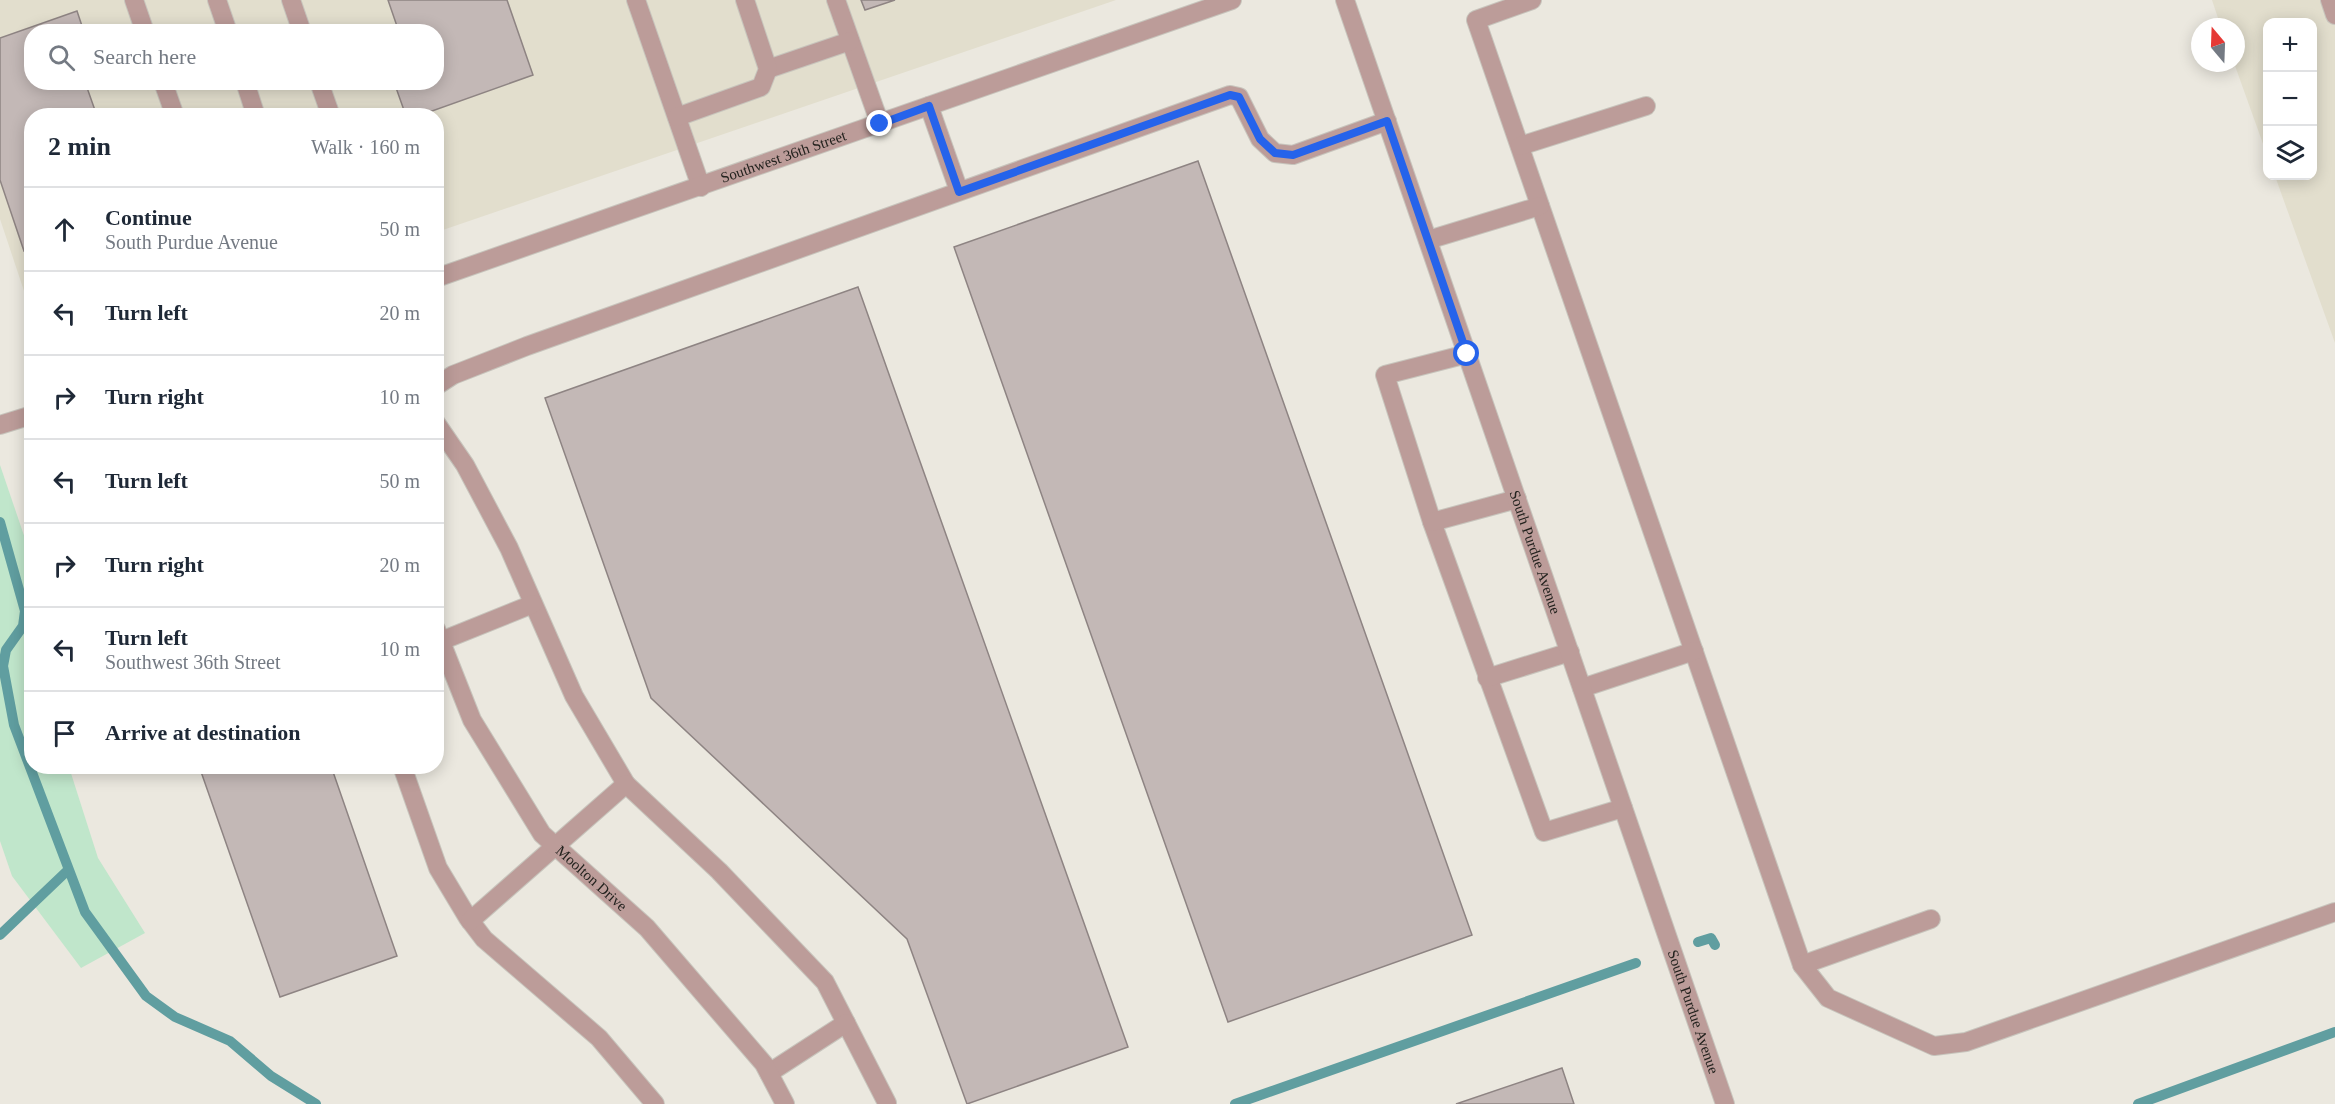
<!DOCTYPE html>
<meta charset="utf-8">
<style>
:root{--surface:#fff;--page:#f6f6f7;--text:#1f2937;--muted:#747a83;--line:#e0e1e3}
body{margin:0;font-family:"Times New Roman",serif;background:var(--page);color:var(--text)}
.controls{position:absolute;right:18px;top:18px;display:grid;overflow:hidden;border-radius:12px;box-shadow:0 3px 15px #0003}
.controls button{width:54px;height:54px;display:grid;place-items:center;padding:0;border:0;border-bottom:2px solid var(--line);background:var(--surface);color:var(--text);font:30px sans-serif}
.compass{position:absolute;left:2191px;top:18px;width:54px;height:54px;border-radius:50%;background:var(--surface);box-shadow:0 3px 15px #0003;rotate:341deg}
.stop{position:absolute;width:18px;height:18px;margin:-14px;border:4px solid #2563eb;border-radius:50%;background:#fff}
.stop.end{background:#2563eb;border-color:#fff;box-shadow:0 2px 6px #0008}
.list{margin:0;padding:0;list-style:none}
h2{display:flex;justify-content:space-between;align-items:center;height:78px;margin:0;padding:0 24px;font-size:26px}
h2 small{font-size:20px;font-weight:400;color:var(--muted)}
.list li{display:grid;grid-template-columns:39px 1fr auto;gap:18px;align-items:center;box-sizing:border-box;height:84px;padding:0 24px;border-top:2px solid var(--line)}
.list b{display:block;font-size:22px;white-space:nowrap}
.list p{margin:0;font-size:20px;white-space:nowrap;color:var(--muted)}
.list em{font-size:20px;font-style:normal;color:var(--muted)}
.icon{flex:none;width:33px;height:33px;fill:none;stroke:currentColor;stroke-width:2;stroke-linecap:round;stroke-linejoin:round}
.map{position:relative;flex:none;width:2335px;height:1104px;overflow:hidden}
.search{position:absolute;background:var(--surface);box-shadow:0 3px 15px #0003;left:24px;top:24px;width:420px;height:66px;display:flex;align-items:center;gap:15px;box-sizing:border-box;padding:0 21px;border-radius:24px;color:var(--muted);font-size:22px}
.panel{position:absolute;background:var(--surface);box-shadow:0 3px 15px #0003;left:24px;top:108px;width:420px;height:666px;border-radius:24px}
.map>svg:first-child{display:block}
.built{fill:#e2decd;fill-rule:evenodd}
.green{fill:#c0e6cb}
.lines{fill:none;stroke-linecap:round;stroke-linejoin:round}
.stream{stroke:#609ea0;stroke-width:10}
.building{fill:#c3b8b6;stroke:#8e8483;stroke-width:1.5}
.service-casing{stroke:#c7c4bc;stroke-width:20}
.minor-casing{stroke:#c7c4bc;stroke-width:20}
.service{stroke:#bc9c99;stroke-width:18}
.minor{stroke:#bc9c99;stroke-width:18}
.route{stroke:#2563eb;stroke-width:8}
.labels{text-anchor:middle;stroke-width:4.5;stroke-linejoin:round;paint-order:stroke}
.street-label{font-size:15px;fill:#23221e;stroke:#fff}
</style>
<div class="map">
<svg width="2335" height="1104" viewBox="0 0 2335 1104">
<rect width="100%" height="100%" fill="#ebe8df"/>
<g class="built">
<path d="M 0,0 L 1116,0 L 437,232 L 436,116 L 32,116 L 31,312 L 0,219 ZM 32,32 L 436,32 L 436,82 L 32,82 Z"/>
<path d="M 2212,0 L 2335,0 L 2335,343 L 2275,176 L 2312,176 L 2312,22 L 2268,22 L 2267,155 L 2234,63 L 2236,27 L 2221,27 Z"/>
</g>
<path class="green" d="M 0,465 L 31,556 L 32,766 L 69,767 L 98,858 L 145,933 L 81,968 L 12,876 L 0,841 Z"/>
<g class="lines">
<g class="stream">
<path d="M 0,522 L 25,611 L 23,626 L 6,650 L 3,666 L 14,725 L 85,912 L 146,996 L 175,1017 L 230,1041 L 271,1076 L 316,1104"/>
<path d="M 0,935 L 67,871"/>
<path d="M 1698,942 L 1711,938 L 1715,945"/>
<path d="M 1235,1104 L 1636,963"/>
<path d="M 2138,1104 L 2335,1032"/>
</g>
</g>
<g class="building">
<path d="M 388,0 L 507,0 L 533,75 L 418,116 L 406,116 L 394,82 L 436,82 L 436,32 L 399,32 Z"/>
<path d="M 861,0 L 895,0 L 865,10 Z"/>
<path d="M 77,11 L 84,32 L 32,32 L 32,82 L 85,82 L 97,116 L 32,116 L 32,249 L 24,251 L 0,180 L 0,38 Z"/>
<path d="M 1198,161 L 1472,935 L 1228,1022 L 954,247 Z"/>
<path d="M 858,287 L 1128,1047 L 967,1104 L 907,939 L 651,698 L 545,398 Z"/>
<path d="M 199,766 L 331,766 L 397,956 L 280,997 Z"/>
<path d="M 1562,1068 L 1574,1104 L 1456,1104 Z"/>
</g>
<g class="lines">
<defs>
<g id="service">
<path d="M 134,0 L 145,32"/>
<path d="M 291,0 L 302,32"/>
<path d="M 636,0 L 701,187"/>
<path d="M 836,0 L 880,124"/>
<path d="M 1532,0 L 1476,20 L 1802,965 L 1828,998 L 1934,1046 L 1966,1042 L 2335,912"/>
<path d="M 2330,0 L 2335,15"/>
<path d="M 768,69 L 850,41"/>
<path d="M 163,82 L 175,116"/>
<path d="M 319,82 L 331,116"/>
<path d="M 929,106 L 959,191"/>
<path d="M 677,117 L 761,87 L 768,69 L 745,0"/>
<path d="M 1520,146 L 1646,106"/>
<path d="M 1428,240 L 1540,206"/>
<path d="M 1467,354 L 1385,375 L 1432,522 L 1544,832 L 1623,808"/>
<path d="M 436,386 L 453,375 L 527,346 L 1230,95 L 1239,97 L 1260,139 L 1275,153 L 1293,155 L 1387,121"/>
<path d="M 436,423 L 465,465 L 509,548 L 574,696 L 626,784"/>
<path d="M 1432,522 L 1517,499"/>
<path d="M 441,641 L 533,604"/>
<path d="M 1487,678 L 1570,652"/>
<path d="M 1582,688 L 1694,651"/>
<path d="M 402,766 L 438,868 L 468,918 L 484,939 L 599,1038 L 655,1104"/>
<path d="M 470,921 L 626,784 L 719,871 L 825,982 L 887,1103"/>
<path d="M 1802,965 L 1931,919"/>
<path d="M 769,1073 L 846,1023"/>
</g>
<g id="minor">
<path d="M 217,0 L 228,32"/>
<path id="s1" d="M 1345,0 L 1725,1104"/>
<path d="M 245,82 L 256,116"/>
<path id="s2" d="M 436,278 L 1232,0"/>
<path d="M 0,425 L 32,415"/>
<path id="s3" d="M 436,629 L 472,720 L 542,834 L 647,928 L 764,1064 L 785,1104"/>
</g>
</defs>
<use href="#service" class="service-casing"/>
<use href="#minor" class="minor-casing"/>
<use href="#service" class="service"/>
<use href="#minor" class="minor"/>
</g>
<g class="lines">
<path class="route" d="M 880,124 L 929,106 L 959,192 L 1230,95 L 1239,97 L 1260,139 L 1275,153 L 1293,155 L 1387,121 L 1467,354"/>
</g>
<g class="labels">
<g class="street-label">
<text dy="5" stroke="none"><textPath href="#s2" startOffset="368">Southwest 36th Street</textPath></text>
<text dy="5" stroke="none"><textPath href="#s1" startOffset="584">South Purdue Avenue</textPath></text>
<text dy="5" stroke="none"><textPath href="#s3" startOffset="298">Moolton Drive</textPath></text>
<text dy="5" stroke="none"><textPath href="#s1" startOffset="1070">South Purdue Avenue</textPath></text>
</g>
</g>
</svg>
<div class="controls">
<button>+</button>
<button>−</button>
<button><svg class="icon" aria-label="layers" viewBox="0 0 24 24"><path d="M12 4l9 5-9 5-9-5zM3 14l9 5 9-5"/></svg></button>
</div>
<svg class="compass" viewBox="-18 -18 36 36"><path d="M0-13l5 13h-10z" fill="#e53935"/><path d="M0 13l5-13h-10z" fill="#747a83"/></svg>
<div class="stop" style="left:1467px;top:354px"></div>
<div class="stop end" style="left:880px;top:124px"></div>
<div class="search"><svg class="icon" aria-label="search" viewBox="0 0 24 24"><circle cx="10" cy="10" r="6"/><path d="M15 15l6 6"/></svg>Search here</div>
<section class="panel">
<h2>2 min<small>Walk · 160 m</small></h2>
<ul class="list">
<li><svg class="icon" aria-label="ahead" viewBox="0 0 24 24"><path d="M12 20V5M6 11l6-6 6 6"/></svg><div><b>Continue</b><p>South Purdue Avenue</p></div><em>50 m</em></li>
<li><svg class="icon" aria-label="left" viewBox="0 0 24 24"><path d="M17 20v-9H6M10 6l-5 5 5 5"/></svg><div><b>Turn left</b></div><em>20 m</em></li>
<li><svg class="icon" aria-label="right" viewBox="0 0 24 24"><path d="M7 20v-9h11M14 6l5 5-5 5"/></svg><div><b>Turn right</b></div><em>10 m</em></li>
<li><svg class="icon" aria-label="left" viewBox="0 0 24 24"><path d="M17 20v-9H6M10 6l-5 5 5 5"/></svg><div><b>Turn left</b></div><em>50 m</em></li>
<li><svg class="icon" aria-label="right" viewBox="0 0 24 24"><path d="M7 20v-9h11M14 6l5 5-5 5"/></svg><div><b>Turn right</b></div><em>20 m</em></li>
<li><svg class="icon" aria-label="left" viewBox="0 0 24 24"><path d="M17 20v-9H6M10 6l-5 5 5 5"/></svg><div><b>Turn left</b><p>Southwest 36th Street</p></div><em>10 m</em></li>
<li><svg class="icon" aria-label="arrive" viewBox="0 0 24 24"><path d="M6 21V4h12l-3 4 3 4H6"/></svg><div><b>Arrive at destination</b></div></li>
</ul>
</section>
</div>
